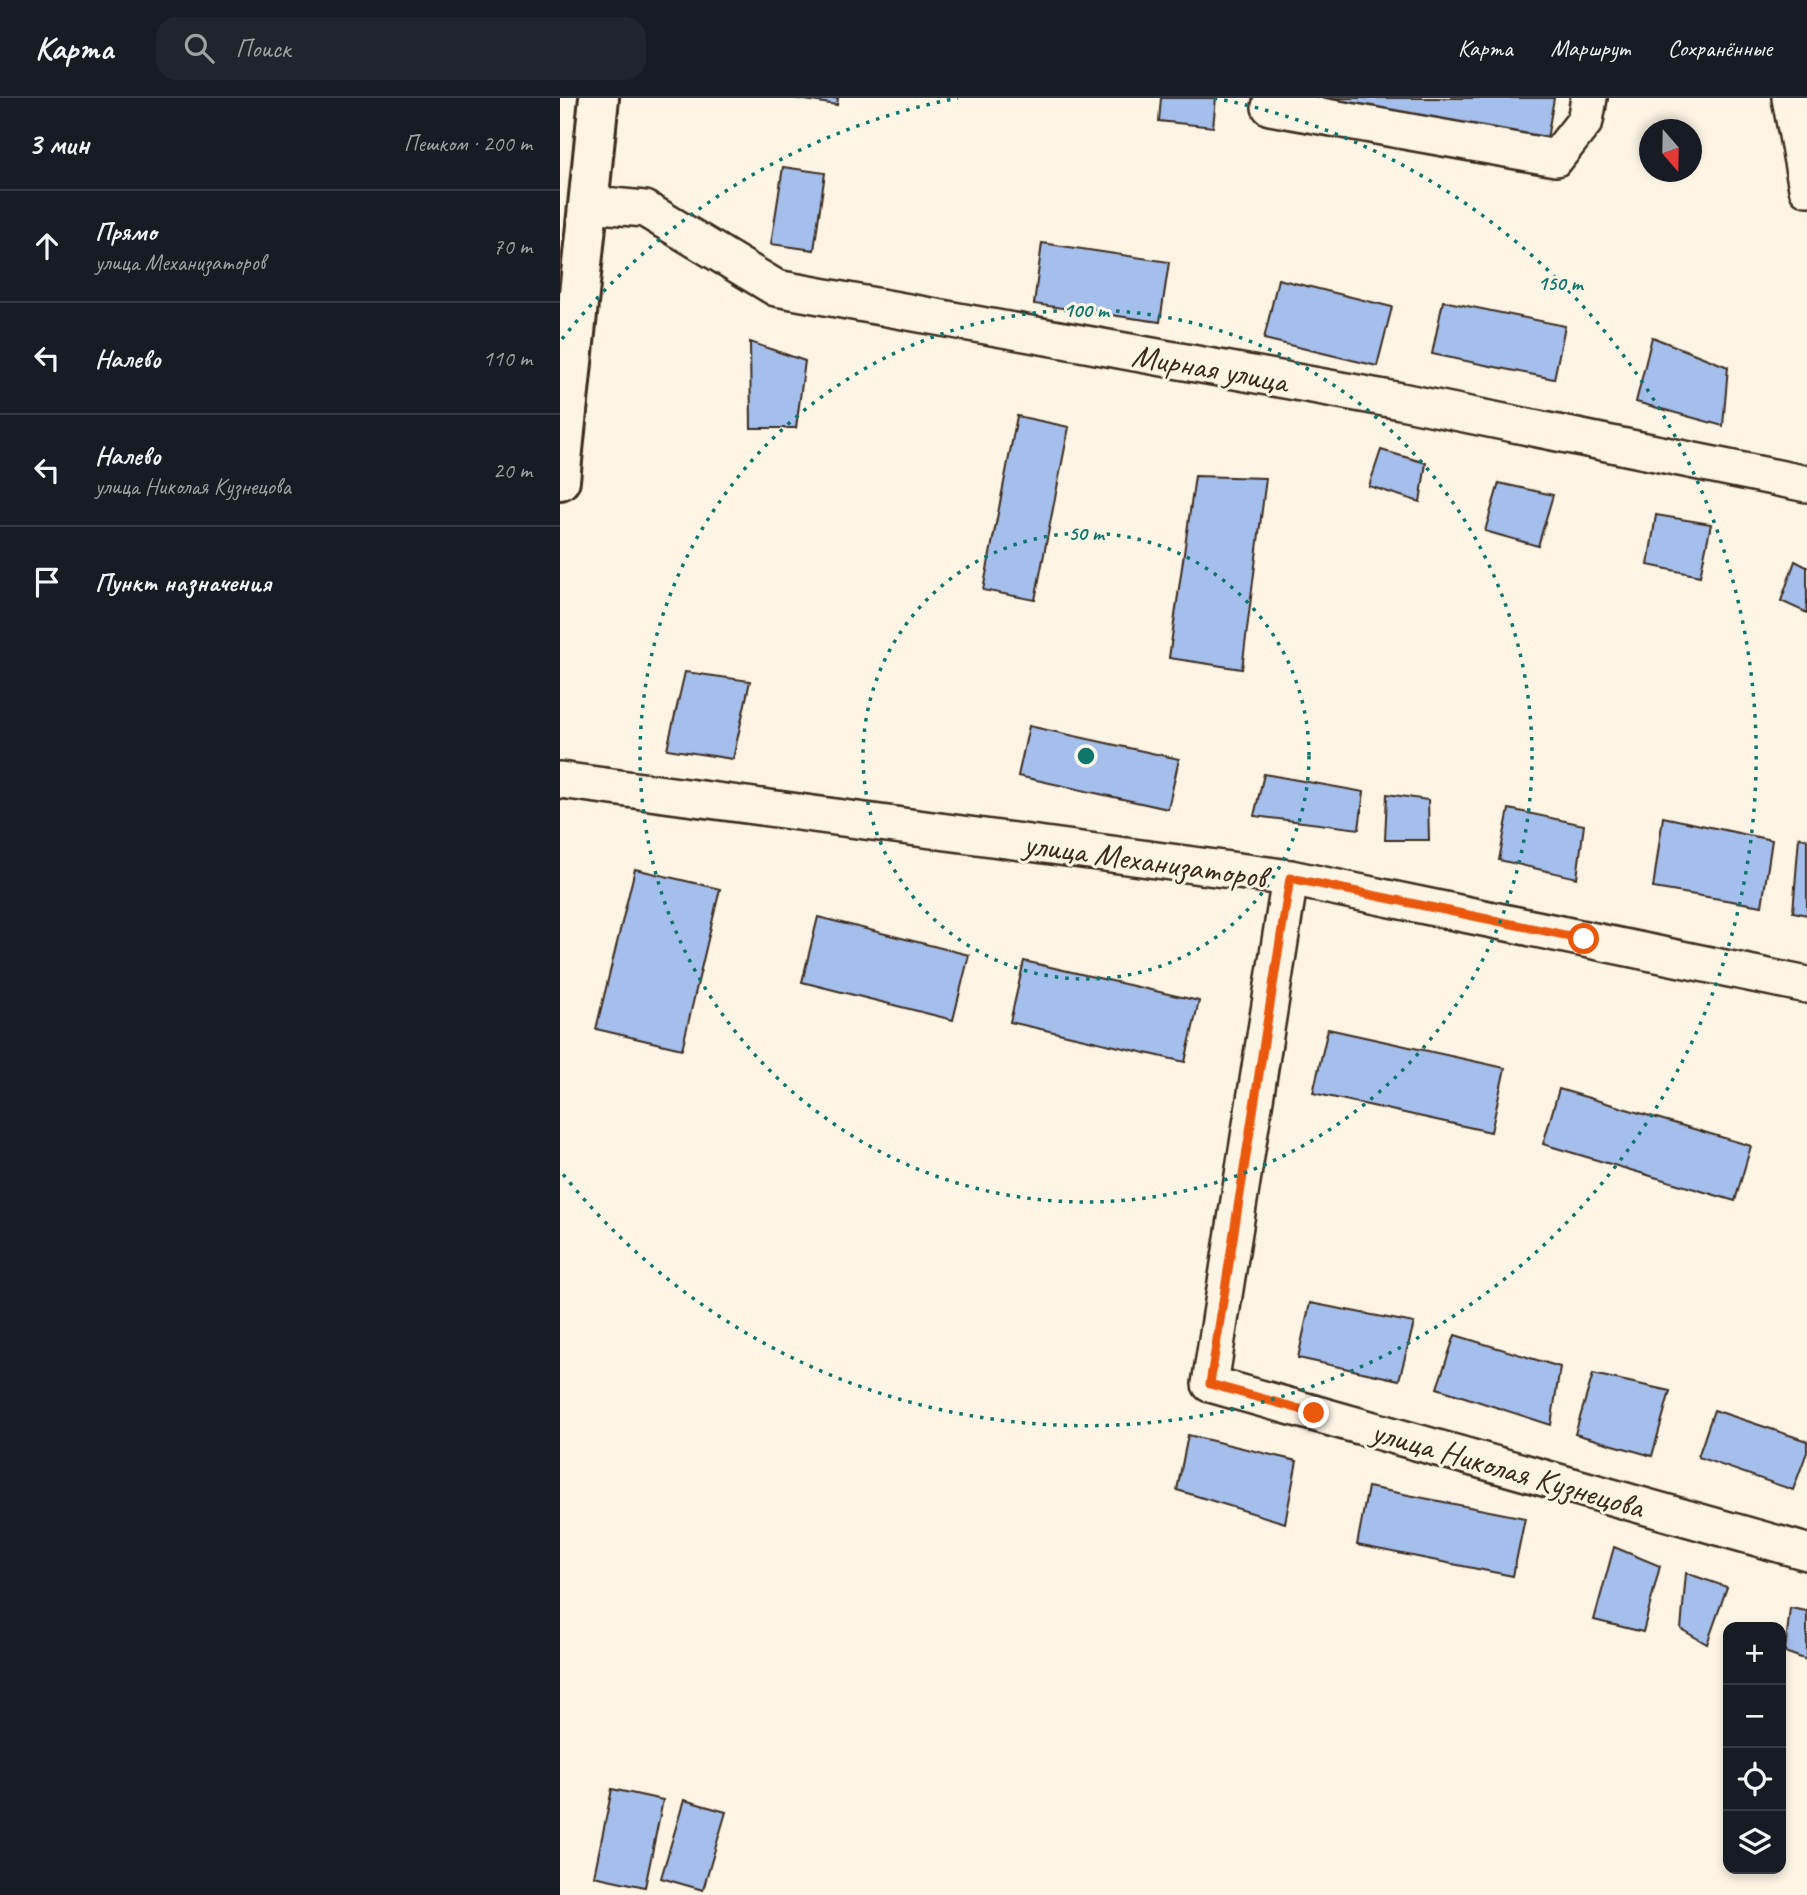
<!DOCTYPE html>
<html lang="ru">
<meta charset="utf-8">
<style>
:root{--surface:#171b24;--page:#20242c;--text:#f1f3f6;--muted:#9ea1a6;--line:#363941}
body{margin:0;font-family:Caveat,sans-serif;background:var(--page);color:var(--text)}
.controls{position:absolute;right:21px;bottom:21px;display:grid;overflow:hidden;border-radius:14px;box-shadow:0 4px 10px #0003}
.controls button{width:63px;height:63px;display:grid;place-items:center;padding:0;border:0;border-bottom:2px solid var(--line);background:var(--surface);color:var(--text);font:35px sans-serif}
.compass{position:absolute;left:1079px;top:21px;width:63px;height:63px;border-radius:50%;background:var(--surface);box-shadow:0 4px 10px #0003;rotate:160deg}
.stop{position:absolute;width:21px;height:21px;margin:-16px;border:5px solid #ea580c;border-radius:50%;background:#fff}
.stop.end{background:#ea580c;border-color:#fff;box-shadow:0 2px 7px #0008}
.list{margin:0;padding:0;list-style:none}
h2{display:flex;justify-content:space-between;align-items:center;height:91px;margin:0;padding:0 28px;font-size:30px}
h2 small{font-size:23px;font-weight:400;color:var(--muted)}
.list li{display:grid;grid-template-columns:46px 1fr auto;gap:21px;align-items:center;box-sizing:border-box;height:112px;padding:0 28px;border-top:2px solid var(--line)}
.list b{display:block;font-size:26px;white-space:nowrap}
.list p{margin:0;font-size:23px;white-space:nowrap;color:var(--muted)}
.list em{font-size:23px;font-style:normal;color:var(--muted)}
.icon{flex:none;width:38px;height:38px;fill:none;stroke:currentColor;stroke-width:2;stroke-linecap:round;stroke-linejoin:round}
.map{position:relative;flex:none;width:1247px;height:1797px;overflow:hidden}
header{display:flex;align-items:center;gap:42px;box-sizing:border-box;height:98px;padding:0 35px;background:var(--surface);border-bottom:2px solid var(--line)}
header strong{font-size:33px}
nav{display:flex;gap:38px;margin-inline-start:auto;font-size:24px}
.search{width:490px;height:63px;background:var(--page);display:flex;align-items:center;gap:18px;box-sizing:border-box;padding:0 24px;border-radius:21px;color:var(--muted);font-size:26px}
main{display:flex}
aside{flex:1;background:var(--surface)}
.map>svg:first-child{display:block}
.building{fill:#a5bfec;stroke:#3b2a1e;stroke-width:2}
.lines{fill:none;stroke-linecap:round;stroke-linejoin:round}
.minor-casing{stroke:#3b2a1e;stroke-width:40}
.major-casing{stroke:#3b2a1e;stroke-width:44}
.minor{stroke:#fcf5e5;stroke-width:35}
.major{stroke:#fcf5e5;stroke-width:38}
.route{stroke:#ea580c;stroke-width:9}
.ring{fill:none;stroke:#0f766e;stroke-width:3.5;stroke-dasharray:3.5 7}
.labels{text-anchor:middle;stroke-width:6;stroke-linejoin:round;paint-order:stroke}
.street-label{font-size:33px;fill:#3b2a1e;stroke:#fcf5e5}
.centre{fill:#0f766e;stroke:#fcf5e5;stroke-width:3.5}
.ring-label{font-size:21px;text-anchor:middle;font-weight:bold;fill:#0f766e;stroke:#fcf5e5;stroke-width:6;stroke-linejoin:round;paint-order:stroke}
</style>
<header>
<strong>Карта</strong>
<div class="search"><svg class="icon" aria-label="search" viewBox="0 0 24 24"><circle cx="10" cy="10" r="6"/><path d="M15 15l6 6"/></svg>Поиск</div>
<nav><a>Карта</a><a>Маршрут</a><a>Сохранённые</a></nav>
</header>
<main>
<aside>
<h2>3 мин<small>Пешком · 200 m</small></h2>
<ul class="list">
<li><svg class="icon" aria-label="ahead" viewBox="0 0 24 24"><path d="M12 20V5M6 11l6-6 6 6"/></svg><div><b>Прямо</b><p>улица Механизаторов</p></div><em>70 m</em></li>
<li><svg class="icon" aria-label="left" viewBox="0 0 24 24"><path d="M17 20v-9H6M10 6l-5 5 5 5"/></svg><div><b>Налево</b></div><em>110 m</em></li>
<li><svg class="icon" aria-label="left" viewBox="0 0 24 24"><path d="M17 20v-9H6M10 6l-5 5 5 5"/></svg><div><b>Налево</b><p>улица Николая Кузнецова</p></div><em>20 m</em></li>
<li><svg class="icon" aria-label="arrive" viewBox="0 0 24 24"><path d="M6 21V4h12l-3 4 3 4H6"/></svg><div><b>Пункт назначения</b></div></li>
</ul>
</aside>
<div class="map">
<svg width="1247" height="1797" viewBox="0 0 1247 1797">
<rect width="100%" height="100%" fill="#fcf5e5"/>
<filter id="ink" filterUnits="userSpaceOnUse"><feTurbulence type="fractalNoise" baseFrequency=".0143" numOctaves="2"/><feDisplacementMap in="SourceGraphic" scale="14" xChannelSelector="R" yChannelSelector="G"/><feConvolveMatrix kernelMatrix="1 2 1 2 8 2 1 2 1" color-interpolation-filters="sRGB"/></filter>
<g filter="url(#ink)">
<g class="building">
<path d="M 233,0 L 278,0 L 277,7 Z"/>
<path d="M 601,0 L 656,0 L 653,29 L 599,23 Z"/>
<path d="M 745,0 L 994,0 L 987,41 Z"/>
<path d="M 223,69 L 265,75 L 254,152 L 211,146 Z"/>
<path d="M 482,145 L 609,164 L 600,224 L 474,206 Z"/>
<path d="M 718,181 L 832,209 L 817,268 L 704,241 Z"/>
<path d="M 883,203 L 1005,228 L 994,281 L 872,256 Z"/>
<path d="M 1092,239 L 1168,269 L 1163,328 L 1076,304 Z"/>
<path d="M 190,244 L 245,263 L 236,330 L 191,330 Z"/>
<path d="M 457,318 L 509,329 L 475,502 L 423,492 Z"/>
<path d="M 821,352 L 866,365 L 860,404 L 809,388 Z"/>
<path d="M 635,378 L 706,380 L 682,571 L 609,560 Z"/>
<path d="M 939,385 L 993,397 L 978,448 L 925,433 Z"/>
<path d="M 1096,417 L 1151,426 L 1140,478 L 1088,467 Z"/>
<path d="M 1235,463 L 1247,469 L 1247,515 L 1221,503 Z"/>
<path d="M 125,574 L 190,583 L 173,661 L 107,651 Z"/>
<path d="M 469,628 L 619,661 L 608,711 L 458,678 Z"/>
<path d="M 704,676 L 804,694 L 799,731 L 694,718 Z"/>
<path d="M 827,696 L 868,702 L 869,742 L 825,742 Z"/>
<path d="M 949,711 L 1024,727 L 1017,780 L 939,762 Z"/>
<path d="M 1103,719 L 1212,742 L 1202,808 L 1093,790 Z"/>
<path d="M 1239,739 L 1247,741 L 1247,817 L 1233,814 Z"/>
<path d="M 75,771 L 160,791 L 122,951 L 36,931 Z"/>
<path d="M 258,819 L 409,857 L 393,922 L 242,884 Z"/>
<path d="M 464,863 L 639,903 L 625,964 L 450,924 Z"/>
<path d="M 768,931 L 945,970 L 931,1034 L 753,995 Z"/>
<path d="M 999,991 L 1191,1048 L 1175,1103 L 983,1046 Z"/>
<path d="M 750,1205 L 854,1225 L 839,1282 L 738,1260 Z"/>
<path d="M 895,1237 L 1000,1269 L 991,1327 L 877,1290 Z"/>
<path d="M 1033,1276 L 1110,1293 L 1092,1358 L 1015,1336 Z"/>
<path d="M 1154,1312 L 1247,1343 L 1247,1354 L 1233,1392 L 1138,1359 Z"/>
<path d="M 628,1337 L 737,1363 L 725,1425 L 617,1392 Z"/>
<path d="M 808,1389 L 965,1420 L 953,1478 L 797,1447 Z"/>
<path d="M 1054,1449 L 1100,1468 L 1083,1534 L 1034,1522 Z"/>
<path d="M 1126,1475 L 1167,1489 L 1147,1546 L 1121,1531 Z"/>
<path d="M 1230,1510 L 1247,1513 L 1247,1562 L 1225,1554 Z"/>
<path d="M 52,1691 L 103,1702 L 85,1789 L 34,1778 Z"/>
<path d="M 124,1702 L 166,1714 L 143,1792 L 101,1780 Z"/>
</g>
<g class="lines">
<defs>
<g id="minor">
<path d="M 712,0 L 710,9 L 996,60 L 1025,23 L 1029,0"/>
<path d="M 1230,0 L 1247,90"/>
<path d="M 29,106 L 85,111 L 216,190 L 841,303 L 1247,386"/>
<path d="M 0,682 L 730,780 L 1247,887"/>
<path d="M 730,780 L 650,1286 L 1247,1454"/>
</g>
<path id="major" d="M 0,382 L 39,0"/>
</defs>
<use href="#minor" class="minor-casing"/>
<use href="#major" class="major-casing"/>
<use href="#minor" class="minor"/>
<use href="#major" class="major"/>
</g>
</g>
<g class="lines" filter="url(#ink)">
<path class="route" d="M 754,1315 L 650,1286 L 730,780 L 1024,841"/>
</g>
<g class="ring">
<circle cx="526" cy="658" r="223"/>
<circle cx="526" cy="658" r="446"/>
<path d="M2 241A670 670 0 0 1 398 0M654 0A670 670 0 1 1 2 1075"/>
</g>
<g class="labels">
<g class="street-label">
<text transform="translate(650 269) rotate(10)" y="12">Мирная улица</text>
<text transform="translate(585 761) rotate(8)" y="12">улица Механизаторов</text>
<text transform="translate(948 1370) rotate(16)" y="12">улица Николая Кузнецова</text>
</g>
</g>
<circle cx="526" cy="658" r="10" class="centre"/>
<g class="ring-label">
<text x="1000" y="192">150 m</text>
<text x="526" y="219">100 m</text>
<text x="526" y="442">50 m</text>
</g>
</svg>
<div class="controls">
<button>+</button>
<button>−</button>
<button><svg class="icon" aria-label="locate" viewBox="0 0 24 24"><circle cx="12" cy="12" r="6"/><path d="M12 2v4M12 18v4M2 12h4M18 12h4"/></svg></button>
<button><svg class="icon" aria-label="layers" viewBox="0 0 24 24"><path d="M12 4l9 5-9 5-9-5zM3 14l9 5 9-5"/></svg></button>
</div>
<svg class="compass" viewBox="-18 -18 36 36"><path d="M0-13l5 13h-10z" fill="#e53935"/><path d="M0 13l5-13h-10z" fill="#9ea1a6"/></svg>
<div class="stop" style="left:1024px;top:841px"></div>
<div class="stop end" style="left:754px;top:1315px"></div>
</div>
</main>
